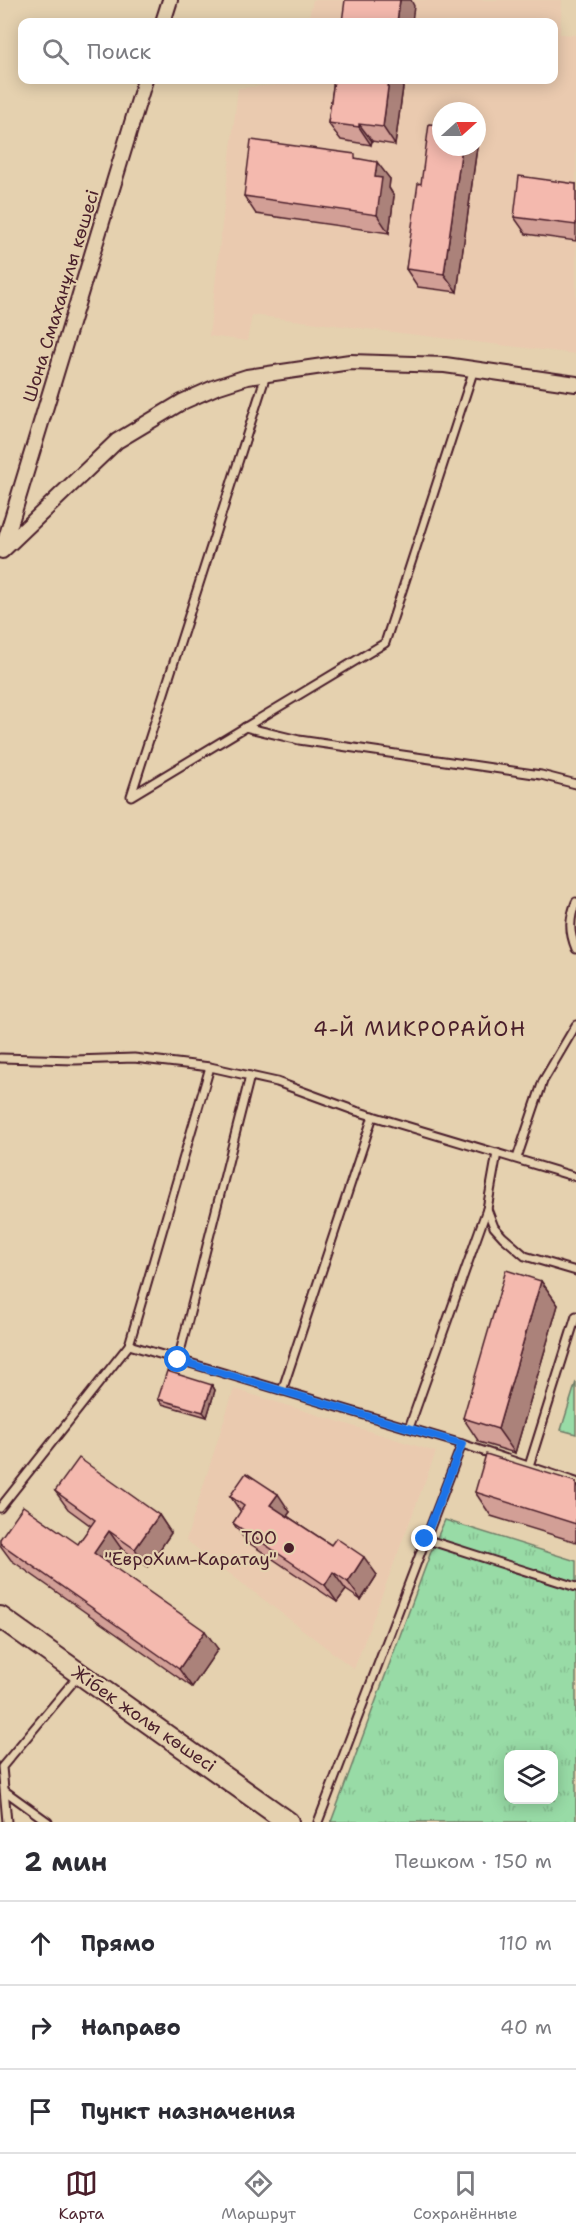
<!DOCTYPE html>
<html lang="ru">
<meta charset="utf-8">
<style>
:root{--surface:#fff;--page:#f7f7f7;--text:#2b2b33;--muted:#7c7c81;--line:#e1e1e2;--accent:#4a1f2b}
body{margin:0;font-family:"Shantell Sans",sans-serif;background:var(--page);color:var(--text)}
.controls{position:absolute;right:18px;bottom:18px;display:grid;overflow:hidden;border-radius:12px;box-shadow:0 3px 15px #0003}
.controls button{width:54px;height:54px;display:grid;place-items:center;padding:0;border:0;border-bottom:2px solid var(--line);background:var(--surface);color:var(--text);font:30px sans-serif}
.compass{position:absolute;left:432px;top:102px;width:54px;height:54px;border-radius:50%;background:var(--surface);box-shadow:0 3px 15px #0003;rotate:69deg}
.stop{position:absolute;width:18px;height:18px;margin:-14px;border:4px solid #1a73e8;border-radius:50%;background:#fff}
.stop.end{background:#1a73e8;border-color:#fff;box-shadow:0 2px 6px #0008}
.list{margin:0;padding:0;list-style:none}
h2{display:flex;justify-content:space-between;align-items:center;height:78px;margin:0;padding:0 24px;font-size:26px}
h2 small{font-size:20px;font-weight:400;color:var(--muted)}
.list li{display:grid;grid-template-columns:39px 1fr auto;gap:18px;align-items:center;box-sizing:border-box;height:84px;padding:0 24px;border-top:2px solid var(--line)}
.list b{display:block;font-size:22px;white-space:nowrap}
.list em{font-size:20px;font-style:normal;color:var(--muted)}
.icon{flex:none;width:33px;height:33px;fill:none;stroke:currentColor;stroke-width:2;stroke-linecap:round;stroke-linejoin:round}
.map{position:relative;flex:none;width:576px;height:1822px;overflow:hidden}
.search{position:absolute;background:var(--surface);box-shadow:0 3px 15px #0003;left:18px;right:18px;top:18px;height:66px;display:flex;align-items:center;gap:15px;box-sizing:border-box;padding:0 21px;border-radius:12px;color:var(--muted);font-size:22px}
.sheet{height:330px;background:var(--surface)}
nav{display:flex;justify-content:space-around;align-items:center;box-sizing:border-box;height:84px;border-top:2px solid var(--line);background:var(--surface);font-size:16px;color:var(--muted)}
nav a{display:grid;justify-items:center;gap:3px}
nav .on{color:var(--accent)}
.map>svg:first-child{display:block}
.built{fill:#eacaaf;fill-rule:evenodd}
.park{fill:url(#park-tufts);stroke:#717d68;stroke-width:1.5;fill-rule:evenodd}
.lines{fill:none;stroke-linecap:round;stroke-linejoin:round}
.service-casing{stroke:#4a1f2b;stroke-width:11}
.minor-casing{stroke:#4a1f2b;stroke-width:18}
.secondary-casing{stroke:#4a1f2b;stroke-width:24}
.service{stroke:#e5d1af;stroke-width:7}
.minor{stroke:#e5d1af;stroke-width:14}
.secondary{stroke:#e5d1af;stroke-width:20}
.wall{fill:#d29f96;stroke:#4a1f2b;stroke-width:1.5}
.shaded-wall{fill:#ab827a;stroke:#4a1f2b;stroke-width:1.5}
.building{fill:#f4b9ae;stroke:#4a1f2b;stroke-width:1.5}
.route{stroke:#1a73e8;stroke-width:8}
.poi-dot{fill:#4a1f2b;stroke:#e5d1af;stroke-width:2}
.labels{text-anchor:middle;stroke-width:4.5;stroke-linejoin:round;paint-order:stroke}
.street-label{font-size:18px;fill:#4a1f2b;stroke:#e5d1af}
.poi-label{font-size:18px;fill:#4a1f2b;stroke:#e5d1af;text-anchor:end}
.quarter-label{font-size:21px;letter-spacing:1.5px;fill:#4a1f2b;stroke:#e5d1af}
</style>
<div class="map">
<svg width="576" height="1822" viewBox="0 0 576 1822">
<defs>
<pattern id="park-tufts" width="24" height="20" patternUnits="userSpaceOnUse" patternTransform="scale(1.5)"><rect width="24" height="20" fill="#98dba6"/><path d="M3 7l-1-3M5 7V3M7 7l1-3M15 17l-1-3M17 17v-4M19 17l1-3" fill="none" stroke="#84bc8f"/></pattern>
</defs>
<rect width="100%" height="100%" fill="#e5d1af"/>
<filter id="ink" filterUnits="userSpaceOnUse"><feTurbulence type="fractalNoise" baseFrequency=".0167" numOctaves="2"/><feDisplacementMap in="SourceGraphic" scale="12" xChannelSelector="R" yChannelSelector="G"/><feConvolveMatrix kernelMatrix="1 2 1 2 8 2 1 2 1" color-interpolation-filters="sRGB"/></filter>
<g filter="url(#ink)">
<g class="built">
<path d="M 313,0 L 562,0 L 560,34 L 576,35 L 576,354 L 252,315 L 247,341 L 209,336 L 238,88 L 293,84 L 294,80 L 554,80 L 554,22 L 308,22 ZM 441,111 L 477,111 L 477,147 L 441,147 Z"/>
<path d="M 234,1389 L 436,1452 L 354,1669 L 186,1540 Z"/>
</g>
<g class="park">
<path d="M 576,1382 L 576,1434 L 561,1430 Z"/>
<path d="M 445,1520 L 576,1561 L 576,1822 L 331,1822 L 432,1549 ZM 508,1754 L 554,1754 L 554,1800 L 508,1800 Z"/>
</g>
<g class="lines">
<defs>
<g id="service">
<path d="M 266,375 L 131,796 L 385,643 L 474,369"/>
<path d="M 245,727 L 299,740 L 541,775 L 576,784"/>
<path d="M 576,902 C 569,919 569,932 576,949"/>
<path d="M 0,1058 L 75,1060 L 134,1058 L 210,1067 L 277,1082 L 356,1111 L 576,1177"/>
<path d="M 210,1067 L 129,1345 L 462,1444"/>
<path d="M 497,1153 L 487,1209 L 494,1227 L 503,1237 L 525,1256 L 576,1271"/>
<path d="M 517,1158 L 543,1081 L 576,1025"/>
<path d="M 178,1360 L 250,1076"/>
<path d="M 282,1391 L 373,1116"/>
<path d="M 409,1428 L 487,1209"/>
<path d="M 529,1466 L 576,1316"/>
<path d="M 0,1508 L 129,1345"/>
<path d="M 425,1539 L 576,1587"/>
<path d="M 5,1791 L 48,1822"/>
<path d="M 7,1822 L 2,1767 L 78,1676"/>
<path d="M 318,1822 L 462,1444 L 576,1482"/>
</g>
<g id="minor">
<path d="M 163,22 L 170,0"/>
<path d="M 3,548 L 145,80"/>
<path d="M 2,551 L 117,441 L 182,402 L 216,387 L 247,377 L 350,362 L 445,365 L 576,384"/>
</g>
<path id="secondary" d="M 0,1617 L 288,1822"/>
</defs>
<use href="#service" class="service-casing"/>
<use href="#minor" class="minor-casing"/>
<use href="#secondary" class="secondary-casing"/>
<use href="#service" class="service"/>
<use href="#minor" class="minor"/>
<use href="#secondary" class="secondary"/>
</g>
<g class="wall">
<path d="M 334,80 L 404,80 L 395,145 L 372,141 L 371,145 L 341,140 L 328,123 Z"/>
<path d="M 441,147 L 477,147 L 457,292 L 418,287 L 406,269 L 421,184 Z"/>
<path d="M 359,159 L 390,179 L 389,188 L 394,196 L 389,233 L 256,214 L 244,196 Z"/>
<path d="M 576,184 L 576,241 L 526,234 L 514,217 Z"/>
<path d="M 541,1281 L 558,1305 L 515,1453 L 479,1442 L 463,1418 Z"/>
<path d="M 212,1385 L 215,1390 L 207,1417 L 162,1404 L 158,1399 Z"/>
<path d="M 576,1482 L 576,1542 L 491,1516 L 475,1492 Z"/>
<path d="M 55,1491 L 159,1515 L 171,1533 L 148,1567 L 121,1548 L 110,1564 L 218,1649 L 192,1687 L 11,1560 L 0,1545 L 0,1539 L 78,1544 L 91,1526 L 68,1509 Z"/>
<path d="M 230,1496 L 290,1512 L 287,1516 L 377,1575 L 361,1600 L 346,1590 L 337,1602 L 246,1541 L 233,1523 L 241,1512 Z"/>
</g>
<g class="shaded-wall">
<path d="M 400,0 L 411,0 L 414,6 L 412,22 L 397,22 Z"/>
<path d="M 389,80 L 404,80 L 395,145 L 383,127 Z"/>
<path d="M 359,124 L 372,141 L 371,145 L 359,127 Z"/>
<path d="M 462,147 L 477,147 L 457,292 L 444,274 Z"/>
<path d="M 377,162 L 390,179 L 389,188 L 394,196 L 389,233 L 377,215 L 375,177 Z"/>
<path d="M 541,1281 L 558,1305 L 515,1453 L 498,1429 Z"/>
<path d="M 212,1385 L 215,1390 L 207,1417 L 203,1412 Z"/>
<path d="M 278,1494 L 290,1512 L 282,1523 L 270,1505 Z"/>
<path d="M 159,1515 L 171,1533 L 148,1567 L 135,1549 Z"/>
<path d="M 109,1531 L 121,1548 L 106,1571 L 94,1553 Z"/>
<path d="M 364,1557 L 377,1575 L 361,1600 L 348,1582 Z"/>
<path d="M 333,1572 L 346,1590 L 337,1602 L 325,1585 Z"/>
<path d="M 205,1631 L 218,1649 L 192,1687 L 179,1669 Z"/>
</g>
<g class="building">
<path d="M 345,0 L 400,0 L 397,22 L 342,22 Z"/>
<path d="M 334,80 L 389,80 L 383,127 L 359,124 L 359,127 L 328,123 Z"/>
<path d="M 429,124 L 441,125 L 441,147 L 462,147 L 444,274 L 406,269 L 418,183 L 421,184 Z"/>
<path d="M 251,140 L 355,154 L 355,158 L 377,162 L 375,177 L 382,178 L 377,215 L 244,196 Z"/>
<path d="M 519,176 L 576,184 L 576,225 L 514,217 Z"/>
<path d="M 506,1270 L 541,1281 L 498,1429 L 463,1418 Z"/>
<path d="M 167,1371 L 212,1385 L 203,1412 L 158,1399 Z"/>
<path d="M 486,1454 L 576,1482 L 576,1524 L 475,1492 Z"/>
<path d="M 79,1458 L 159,1515 L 135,1549 L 109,1531 L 94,1553 L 205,1631 L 179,1669 L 0,1543 L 0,1539 L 23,1506 L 78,1544 L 95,1520 L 55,1491 Z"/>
<path d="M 246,1473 L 278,1494 L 270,1505 L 331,1545 L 336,1538 L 364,1557 L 348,1582 L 333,1572 L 325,1585 L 233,1523 L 244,1506 L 230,1496 Z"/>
</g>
</g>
<g class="lines" filter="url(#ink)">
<path class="route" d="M 178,1360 L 462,1444 L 425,1539"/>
</g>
<circle class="poi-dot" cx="289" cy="1548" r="6"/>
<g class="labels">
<g class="street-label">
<text transform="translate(61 296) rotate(-73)" y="6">Шона Смаханұлы көшесі</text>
<text transform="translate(144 1719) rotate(35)" y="6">Жібек жолы көшесі</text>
</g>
<g class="poi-label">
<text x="277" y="1544">ТОО<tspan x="277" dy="21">"ЕвроХим-Каратау"</tspan></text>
</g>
<g class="quarter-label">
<text x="420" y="1036">4-Й МИКРОРАЙОН</text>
</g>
</g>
</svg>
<div class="controls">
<button><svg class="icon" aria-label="layers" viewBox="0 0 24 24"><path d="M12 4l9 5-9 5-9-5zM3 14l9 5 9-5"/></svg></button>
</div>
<svg class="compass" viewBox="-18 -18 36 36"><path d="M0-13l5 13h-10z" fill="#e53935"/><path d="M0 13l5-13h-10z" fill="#7c7c81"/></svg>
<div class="stop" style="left:178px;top:1360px"></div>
<div class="stop end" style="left:425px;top:1539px"></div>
<div class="search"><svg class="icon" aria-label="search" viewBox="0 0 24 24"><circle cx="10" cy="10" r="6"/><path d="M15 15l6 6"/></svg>Поиск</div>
</div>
<section class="sheet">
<h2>2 мин<small>Пешком · 150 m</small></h2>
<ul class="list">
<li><svg class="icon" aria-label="ahead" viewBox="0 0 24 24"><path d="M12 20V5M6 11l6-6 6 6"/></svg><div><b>Прямо</b></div><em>110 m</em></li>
<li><svg class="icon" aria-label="right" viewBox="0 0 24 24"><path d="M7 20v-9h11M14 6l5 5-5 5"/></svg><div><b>Направо</b></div><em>40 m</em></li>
<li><svg class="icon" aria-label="arrive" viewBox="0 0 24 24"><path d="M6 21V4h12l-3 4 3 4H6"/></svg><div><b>Пункт назначения</b></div></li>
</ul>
</section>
<nav>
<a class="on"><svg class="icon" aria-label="map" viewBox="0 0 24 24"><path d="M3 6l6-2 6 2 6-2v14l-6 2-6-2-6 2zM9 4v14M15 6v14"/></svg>Карта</a>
<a><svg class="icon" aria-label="directions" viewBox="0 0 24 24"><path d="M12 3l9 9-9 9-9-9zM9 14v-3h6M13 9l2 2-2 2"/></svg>Маршрут</a>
<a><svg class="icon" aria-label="saved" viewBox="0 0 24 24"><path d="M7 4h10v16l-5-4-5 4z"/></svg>Сохранённые</a>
</nav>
